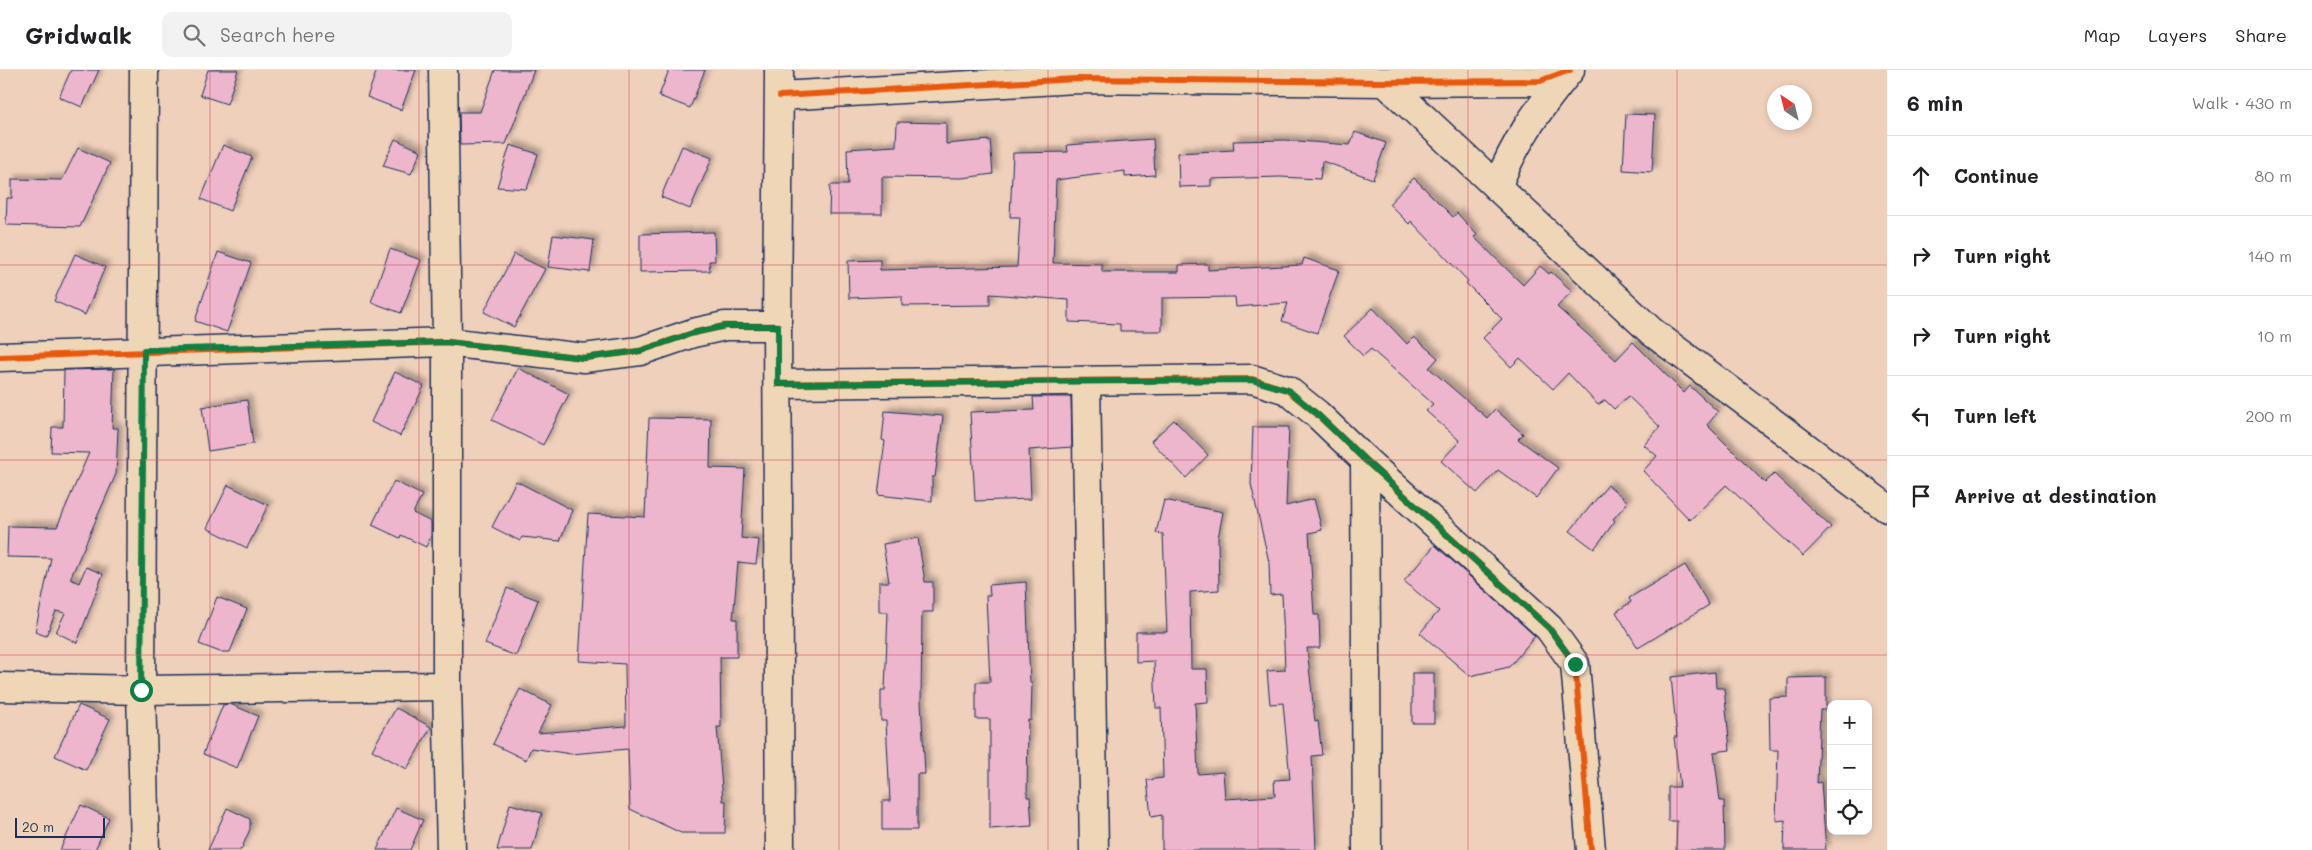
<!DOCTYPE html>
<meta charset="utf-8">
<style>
:root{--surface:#fff;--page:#f2f2f2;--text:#202124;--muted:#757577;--line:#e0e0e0}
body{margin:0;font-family:Mali,sans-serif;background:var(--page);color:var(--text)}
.controls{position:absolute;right:15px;bottom:15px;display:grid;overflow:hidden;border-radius:10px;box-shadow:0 2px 8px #0003}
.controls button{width:45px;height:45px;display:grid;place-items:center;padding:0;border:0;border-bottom:1px solid var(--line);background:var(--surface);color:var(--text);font:25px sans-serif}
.compass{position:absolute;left:1767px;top:15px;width:45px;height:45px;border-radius:50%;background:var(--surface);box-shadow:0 2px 8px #0003;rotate:325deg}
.scale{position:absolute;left:15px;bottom:12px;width:90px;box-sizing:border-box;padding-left:5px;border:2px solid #1b2f5e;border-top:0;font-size:14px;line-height:18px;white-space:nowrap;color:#1b2f5e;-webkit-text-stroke:4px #efd6b7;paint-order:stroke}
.stop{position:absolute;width:15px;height:15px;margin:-11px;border:4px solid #0b8043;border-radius:50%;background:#fff}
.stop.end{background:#0b8043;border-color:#fff;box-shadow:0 1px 5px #0008}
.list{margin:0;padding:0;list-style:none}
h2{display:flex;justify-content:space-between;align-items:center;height:65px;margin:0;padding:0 20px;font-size:21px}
h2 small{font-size:16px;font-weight:400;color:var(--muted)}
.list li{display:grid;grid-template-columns:32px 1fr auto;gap:15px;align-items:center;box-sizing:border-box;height:80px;padding:0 20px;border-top:1px solid var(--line)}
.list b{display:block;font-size:19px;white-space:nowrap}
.list em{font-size:16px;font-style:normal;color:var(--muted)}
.icon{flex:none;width:28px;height:28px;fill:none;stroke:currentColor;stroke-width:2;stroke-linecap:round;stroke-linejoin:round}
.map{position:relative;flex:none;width:1887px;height:780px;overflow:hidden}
header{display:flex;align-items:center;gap:30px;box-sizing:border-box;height:70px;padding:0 25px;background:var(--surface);border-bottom:1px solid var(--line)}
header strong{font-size:24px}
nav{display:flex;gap:28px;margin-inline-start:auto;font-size:18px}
.search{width:350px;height:45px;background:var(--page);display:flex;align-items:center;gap:12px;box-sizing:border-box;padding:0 18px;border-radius:10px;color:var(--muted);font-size:19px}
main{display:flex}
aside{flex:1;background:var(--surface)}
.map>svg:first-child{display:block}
.building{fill:#edb6cc;stroke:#1b2f5e;filter:url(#shadow)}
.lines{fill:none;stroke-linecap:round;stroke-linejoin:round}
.minor-casing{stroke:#1b2f5e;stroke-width:31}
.minor{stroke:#efd6b7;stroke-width:28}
.cycleway-casing{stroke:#efd6b7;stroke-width:9}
.cycleway{stroke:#e8590c;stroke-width:6}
.route{stroke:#0b8043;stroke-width:6}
.grid{fill:none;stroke:#c8485b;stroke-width:1;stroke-opacity:0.55}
</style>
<header>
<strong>Gridwalk</strong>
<div class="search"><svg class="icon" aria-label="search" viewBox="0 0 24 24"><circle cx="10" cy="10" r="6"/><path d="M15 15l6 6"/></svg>Search here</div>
<nav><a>Map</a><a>Layers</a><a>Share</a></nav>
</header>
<main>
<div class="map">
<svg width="1887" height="780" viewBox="0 0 1887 780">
<defs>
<filter id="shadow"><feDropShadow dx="4.5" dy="-4.5" stdDeviation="2.5" flood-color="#0004"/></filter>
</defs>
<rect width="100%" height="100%" fill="#efd0bb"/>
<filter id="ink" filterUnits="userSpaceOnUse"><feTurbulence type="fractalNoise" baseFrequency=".02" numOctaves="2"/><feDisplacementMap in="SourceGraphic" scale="10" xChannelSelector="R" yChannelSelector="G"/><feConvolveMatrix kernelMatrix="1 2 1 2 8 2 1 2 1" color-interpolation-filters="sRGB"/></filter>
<g filter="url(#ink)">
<g class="building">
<path d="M 71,0 L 99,0 L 82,37 L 59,27 Z"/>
<path d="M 208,0 L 238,0 L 227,34 L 200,25 Z"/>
<path d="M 377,0 L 416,0 L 401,40 L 367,27 Z"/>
<path d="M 495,0 L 534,0 L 506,74 L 460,75 L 459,42 L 480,42 Z"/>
<path d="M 669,0 L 705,0 L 690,38 L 659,26 Z"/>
<path d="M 1626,44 L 1655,45 L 1652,102 L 1623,100 Z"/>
<path d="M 897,52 L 946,53 L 946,74 L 990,70 L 993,104 L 962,108 L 882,107 L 882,144 L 829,144 L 830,115 L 848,115 L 847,79 L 896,76 Z"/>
<path d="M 1355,62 L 1386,73 L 1373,109 L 1322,91 L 1320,109 L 1280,107 L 1211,109 L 1211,116 L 1179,117 L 1178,83 L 1234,80 L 1233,71 L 1285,70 L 1350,75 Z"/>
<path d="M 395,69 L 421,81 L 411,104 L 383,96 Z"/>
<path d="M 1153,69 L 1155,105 L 1125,107 L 1125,101 L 1056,110 L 1053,193 L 1102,194 L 1102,202 L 1179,202 L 1179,195 L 1208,194 L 1208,200 L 1302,195 L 1304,188 L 1339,200 L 1317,263 L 1282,251 L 1288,233 L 1236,237 L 1235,227 L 1162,228 L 1162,261 L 1120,261 L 1120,254 L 1069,252 L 1069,230 L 990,224 L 990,235 L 902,236 L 902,226 L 849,228 L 848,191 L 880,190 L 880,200 L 1017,197 L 1020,147 L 1010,147 L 1013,83 L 1068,82 L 1067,75 Z"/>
<path d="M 223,75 L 252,87 L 230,141 L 201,129 Z"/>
<path d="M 510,75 L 538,84 L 527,119 L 497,117 Z"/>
<path d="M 682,76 L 712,88 L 690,139 L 661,127 Z"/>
<path d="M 78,78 L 110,93 L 80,157 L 6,155 L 7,128 L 12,128 L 12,109 L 62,110 Z"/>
<path d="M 1414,108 L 1453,147 L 1457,143 L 1477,165 L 1474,167 L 1523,215 L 1540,196 L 1549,204 L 1551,202 L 1572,221 L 1557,237 L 1616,290 L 1633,272 L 1684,323 L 1690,316 L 1718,342 L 1707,355 L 1765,413 L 1774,404 L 1831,457 L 1803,486 L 1726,415 L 1690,450 L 1643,401 L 1657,386 L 1644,375 L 1660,357 L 1628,326 L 1614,339 L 1605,330 L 1598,335 L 1568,303 L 1553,319 L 1520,288 L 1511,297 L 1483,268 L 1502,249 L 1466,213 L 1468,211 L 1411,151 L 1409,154 L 1389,134 Z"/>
<path d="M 714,162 L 715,191 L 709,191 L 710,201 L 640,202 L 640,164 Z"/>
<path d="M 553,165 L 594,170 L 590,202 L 548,197 Z"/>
<path d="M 390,179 L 421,190 L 401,243 L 371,232 Z"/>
<path d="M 218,182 L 251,193 L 227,262 L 195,251 Z"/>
<path d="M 75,184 L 105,197 L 85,245 L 54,231 Z"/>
<path d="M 514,184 L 545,199 L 514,257 L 484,242 Z"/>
<path d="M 1373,238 L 1407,274 L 1414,267 L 1438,288 L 1429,298 L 1487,348 L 1495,339 L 1523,364 L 1518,369 L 1558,398 L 1536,428 L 1498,400 L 1477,423 L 1441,391 L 1460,371 L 1426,341 L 1433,334 L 1371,279 L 1363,286 L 1344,266 Z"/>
<path d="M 518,298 L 569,324 L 543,375 L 492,350 Z"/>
<path d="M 114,299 L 112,358 L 118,358 L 116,404 L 70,509 L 79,513 L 86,497 L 103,504 L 77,573 L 56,562 L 65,543 L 56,541 L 46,566 L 35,562 L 51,488 L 7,487 L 8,456 L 57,457 L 89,383 L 51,382 L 52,357 L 63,357 L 64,300 Z"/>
<path d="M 395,302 L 424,316 L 400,366 L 371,352 Z"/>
<path d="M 1033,327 L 1071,327 L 1072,377 L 1029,380 L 1031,429 L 975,431 L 970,342 L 1034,340 Z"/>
<path d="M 247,330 L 253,374 L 208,381 L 202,337 Z"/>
<path d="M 885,341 L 943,346 L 935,407 L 932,407 L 932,431 L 878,425 L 885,371 L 882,370 Z"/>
<path d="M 649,348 L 711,349 L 710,398 L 745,399 L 741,468 L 759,470 L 756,494 L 738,492 L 733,549 L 737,549 L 737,587 L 720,587 L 721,657 L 717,657 L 723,731 L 726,731 L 725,763 L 681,763 L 630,739 L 628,679 L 571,684 L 531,678 L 526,690 L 493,674 L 520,619 L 552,635 L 538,663 L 626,656 L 625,594 L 579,591 L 588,444 L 645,447 Z"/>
<path d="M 1174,350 L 1208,385 L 1186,408 L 1151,371 Z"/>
<path d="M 1253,357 L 1289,357 L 1286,436 L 1314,429 L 1322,460 L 1309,463 L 1314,545 L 1319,545 L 1320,578 L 1307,578 L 1315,652 L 1318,651 L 1322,685 L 1312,686 L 1316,780 L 1162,780 L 1162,745 L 1151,747 L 1147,710 L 1163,708 L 1161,638 L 1156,638 L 1154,591 L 1136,592 L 1136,562 L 1167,562 L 1163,464 L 1156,463 L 1164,430 L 1223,442 L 1218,468 L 1219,520 L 1190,522 L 1191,599 L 1207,599 L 1208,632 L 1195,633 L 1198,704 L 1223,702 L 1225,729 L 1275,726 L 1274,710 L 1290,709 L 1283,633 L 1270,634 L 1267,601 L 1285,600 L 1282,524 L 1270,525 L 1269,492 L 1251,414 Z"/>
<path d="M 394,411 L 422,425 L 413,443 L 431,452 L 431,466 L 426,477 L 401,465 L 400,468 L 372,455 Z"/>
<path d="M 516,411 L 572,440 L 560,471 L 522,467 L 520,471 L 492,457 Z"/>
<path d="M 228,415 L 268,435 L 247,478 L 207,458 Z"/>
<path d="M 1608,415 L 1628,432 L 1613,449 L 1615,451 L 1594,479 L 1570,461 Z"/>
<path d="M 918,468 L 925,512 L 933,512 L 933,542 L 922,542 L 921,632 L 925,704 L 917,704 L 917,760 L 882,760 L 882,731 L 890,731 L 886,651 L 881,651 L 881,620 L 885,620 L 888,542 L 879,542 L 879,512 L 889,512 L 883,474 Z"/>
<path d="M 1435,475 L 1535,566 L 1509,597 L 1470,606 L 1420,563 L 1439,541 L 1404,511 Z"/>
<path d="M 1685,495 L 1709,535 L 1638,578 L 1616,542 L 1631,532 L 1629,528 Z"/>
<path d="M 1026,512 L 1030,613 L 1032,613 L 1031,650 L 1028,650 L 1027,727 L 1030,727 L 1032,756 L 990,759 L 990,649 L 976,649 L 976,612 L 990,612 L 986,526 L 990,525 L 989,515 Z"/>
<path d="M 507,518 L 538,530 L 516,586 L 485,574 Z"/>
<path d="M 217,527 L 247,539 L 230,582 L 220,582 L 199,574 Z"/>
<path d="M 1715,602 L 1716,618 L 1724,618 L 1730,680 L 1714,682 L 1720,731 L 1724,731 L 1725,780 L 1676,780 L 1677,751 L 1668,751 L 1668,717 L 1680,717 L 1674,667 L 1677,667 L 1671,607 Z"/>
<rect x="1412" y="603" width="22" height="50"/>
<path d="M 1826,607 L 1826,640 L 1820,640 L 1817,713 L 1821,712 L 1826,780 L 1784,780 L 1785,750 L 1776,751 L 1778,680 L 1770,680 L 1769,628 L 1788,627 L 1788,608 Z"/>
<path d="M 230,634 L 258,646 L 237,698 L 203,684 L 223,635 Z"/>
<path d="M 79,635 L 110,649 L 86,700 L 55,686 Z"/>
<path d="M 396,638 L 431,657 L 407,699 L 372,680 Z"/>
<path d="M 510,734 L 542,743 L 532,780 L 497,780 Z"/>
<path d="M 81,735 L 109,748 L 95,780 L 60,780 Z"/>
<path d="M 227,738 L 250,749 L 250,759 L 241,780 L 208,780 Z"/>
<path d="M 396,738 L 423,750 L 410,780 L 377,780 Z"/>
</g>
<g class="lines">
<defs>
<g id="minor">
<path d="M 144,0 L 141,620 L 145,780"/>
<path d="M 443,0 L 447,272 L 447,616 L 451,780"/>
<path d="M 779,0 L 777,256 L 780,780"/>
<path d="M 1385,12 L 1652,262 L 1887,438"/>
<path d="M 780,26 L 1076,9 L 1385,12 L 1540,11 L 1570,0"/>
<path d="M 1497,117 C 1516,69 1537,41 1569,1"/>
<path d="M 0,287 L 447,272 L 584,288 L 640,281 L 693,263 L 725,256 L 777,256"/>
<path d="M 1086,311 L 1094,780"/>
<path d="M 778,314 L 1252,309 L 1287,320 L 1317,344 L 1365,390 L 1549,558 L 1575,594 L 1591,780"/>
<path d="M 1365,390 L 1367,780"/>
<path d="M 0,617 L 141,620 L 447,616"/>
</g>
</defs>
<use href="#minor" class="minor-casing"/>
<use href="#minor" class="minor"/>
<defs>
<g id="cycleway">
<path d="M 780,26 L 1076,9 L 1385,12 L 1540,11 L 1570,0"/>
<path d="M 0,287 L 447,272 L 584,288 L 640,281 L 693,263 L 725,256 L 777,256"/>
<path d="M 778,314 L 1252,309 L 1287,320 L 1317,344 L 1365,390 L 1549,558 L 1575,594 L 1591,780"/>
</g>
</defs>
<use href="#cycleway" class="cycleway-casing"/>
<use href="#cycleway" class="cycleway"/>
</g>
</g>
<g class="lines" filter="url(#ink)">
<path class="route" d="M 141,620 L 144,280 L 447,272 L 584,288 L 640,281 L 693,263 L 725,256 L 778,256 L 778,314 L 1252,310 L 1288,320 L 1317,344 L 1365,390 L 1549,558 L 1575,594"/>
</g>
<path class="grid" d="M 210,0 L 210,780M 419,0 L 419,780M 629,0 L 629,780M 839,0 L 839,780M 1048,0 L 1048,780M 1258,0 L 1258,780M 1468,0 L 1468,780M 1677,0 L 1677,780M 0,195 L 1887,195M 0,390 L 1887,390M 0,585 L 1887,585"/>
</svg>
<div class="controls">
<button>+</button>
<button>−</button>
<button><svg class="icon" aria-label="locate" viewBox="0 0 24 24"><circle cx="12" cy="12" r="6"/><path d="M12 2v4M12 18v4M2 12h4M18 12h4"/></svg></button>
</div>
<svg class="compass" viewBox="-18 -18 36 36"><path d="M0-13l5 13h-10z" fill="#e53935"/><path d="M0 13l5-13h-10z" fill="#757577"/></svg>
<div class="scale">20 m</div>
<div class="stop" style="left:141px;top:620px"></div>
<div class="stop end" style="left:1575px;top:594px"></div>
</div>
<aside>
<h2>6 min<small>Walk · 430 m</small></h2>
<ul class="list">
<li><svg class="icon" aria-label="ahead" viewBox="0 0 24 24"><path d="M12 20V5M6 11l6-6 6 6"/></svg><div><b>Continue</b></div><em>80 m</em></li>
<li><svg class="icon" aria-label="right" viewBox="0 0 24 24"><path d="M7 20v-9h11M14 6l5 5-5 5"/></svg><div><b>Turn right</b></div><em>140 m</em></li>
<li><svg class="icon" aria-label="right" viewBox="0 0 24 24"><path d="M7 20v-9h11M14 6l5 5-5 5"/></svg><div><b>Turn right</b></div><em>10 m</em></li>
<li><svg class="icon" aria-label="left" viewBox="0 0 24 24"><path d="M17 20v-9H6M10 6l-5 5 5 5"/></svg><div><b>Turn left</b></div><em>200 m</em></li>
<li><svg class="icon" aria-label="arrive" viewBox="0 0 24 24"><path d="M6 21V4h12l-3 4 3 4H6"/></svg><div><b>Arrive at destination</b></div></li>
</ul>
</aside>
</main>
